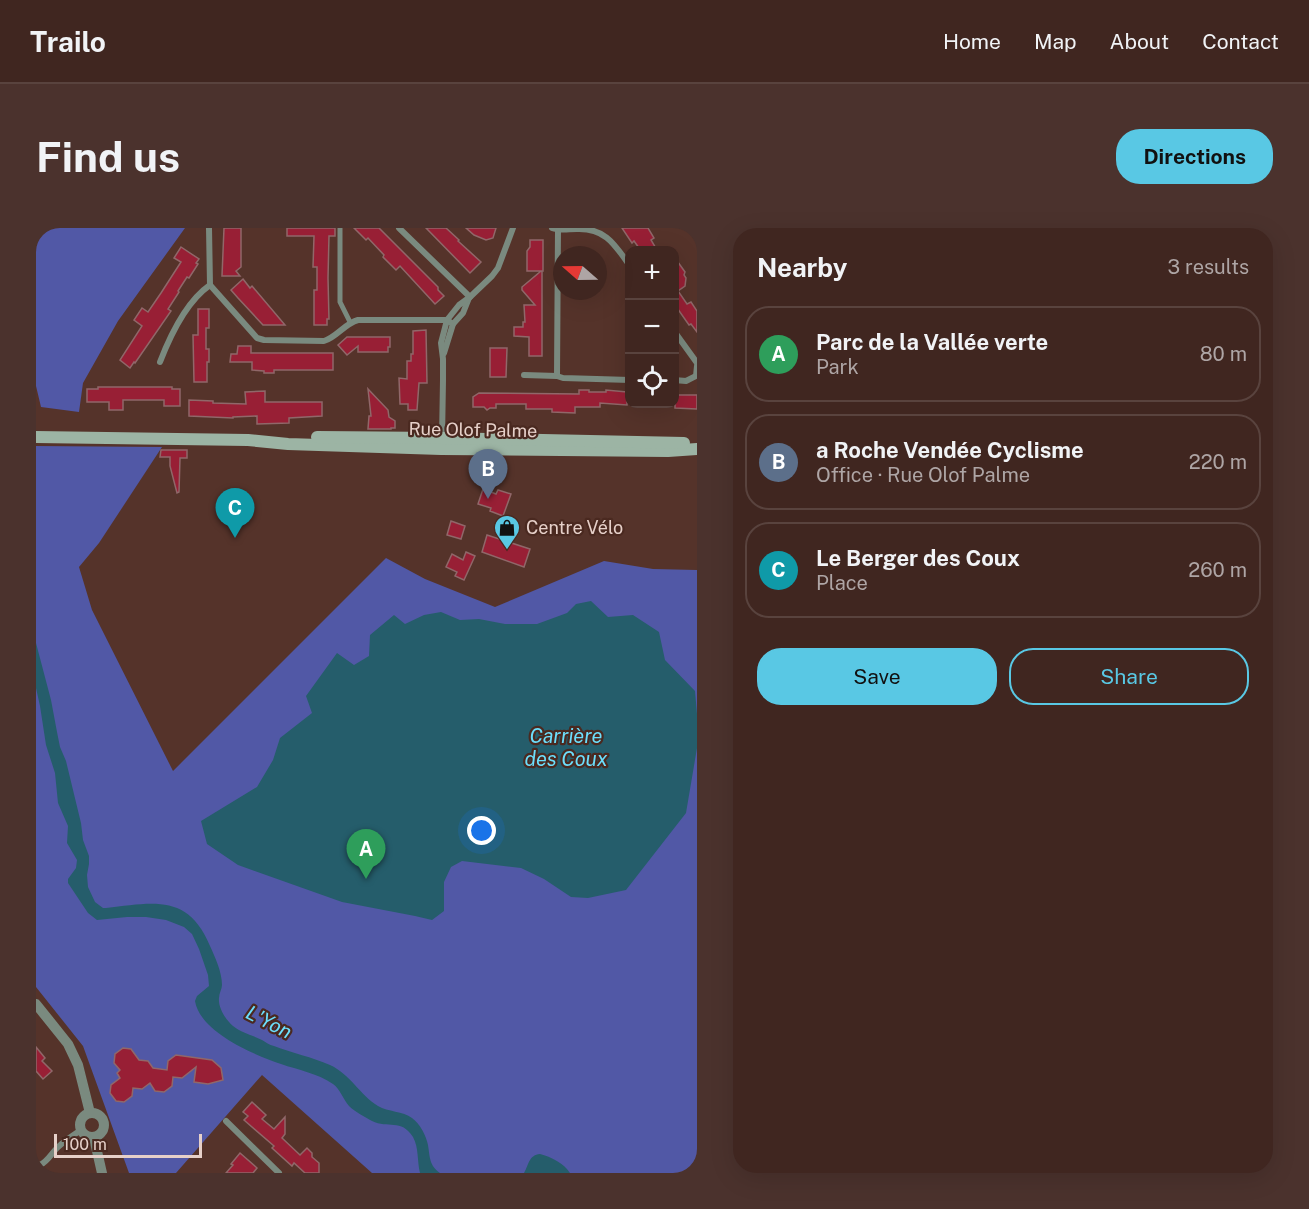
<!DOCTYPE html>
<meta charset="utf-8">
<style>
:root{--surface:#402620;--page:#4b322d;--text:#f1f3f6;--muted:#aea5a5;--line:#59433e;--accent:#59c8e4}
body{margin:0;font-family:"Public Sans",sans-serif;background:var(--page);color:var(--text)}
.controls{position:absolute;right:18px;top:18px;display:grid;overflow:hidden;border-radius:12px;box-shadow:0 6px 24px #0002}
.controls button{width:54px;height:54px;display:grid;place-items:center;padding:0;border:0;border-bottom:2px solid var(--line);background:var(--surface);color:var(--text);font:30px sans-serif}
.compass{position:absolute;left:517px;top:18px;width:54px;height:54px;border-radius:50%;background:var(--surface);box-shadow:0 6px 24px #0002;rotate:290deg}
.scale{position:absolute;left:18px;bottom:15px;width:148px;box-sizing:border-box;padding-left:6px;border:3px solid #e6d0c9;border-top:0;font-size:16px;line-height:21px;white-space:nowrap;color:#e6d0c9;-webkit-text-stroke:4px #4a2920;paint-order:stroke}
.you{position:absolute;left:446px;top:603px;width:21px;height:21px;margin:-15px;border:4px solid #fff;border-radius:50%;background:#1a73e8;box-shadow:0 0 0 9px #1a73e833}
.badge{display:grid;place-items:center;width:39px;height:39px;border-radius:50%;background:var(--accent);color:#fff;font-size:20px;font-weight:700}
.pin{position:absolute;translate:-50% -50px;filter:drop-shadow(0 2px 3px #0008)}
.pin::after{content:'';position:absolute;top:32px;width:21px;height:18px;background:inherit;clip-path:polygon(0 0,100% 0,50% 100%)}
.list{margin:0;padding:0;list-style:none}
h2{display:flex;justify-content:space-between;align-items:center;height:78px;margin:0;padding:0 24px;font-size:26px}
h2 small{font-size:20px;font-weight:400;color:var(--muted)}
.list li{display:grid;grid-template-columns:39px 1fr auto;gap:18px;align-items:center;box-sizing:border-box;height:96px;margin:0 12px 12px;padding:0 12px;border:2px solid var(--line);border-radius:24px}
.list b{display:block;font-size:22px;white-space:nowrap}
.list p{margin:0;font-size:20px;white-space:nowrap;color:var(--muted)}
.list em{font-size:20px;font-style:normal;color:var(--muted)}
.actions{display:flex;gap:12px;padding:18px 24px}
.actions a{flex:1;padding:14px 0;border:2px solid var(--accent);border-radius:24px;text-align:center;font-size:21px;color:var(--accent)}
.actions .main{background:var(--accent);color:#111}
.icon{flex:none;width:33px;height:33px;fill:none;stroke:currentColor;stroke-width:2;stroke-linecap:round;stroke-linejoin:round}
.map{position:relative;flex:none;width:661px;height:945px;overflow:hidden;border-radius:24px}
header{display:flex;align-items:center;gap:36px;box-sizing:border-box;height:84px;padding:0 30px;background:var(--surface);border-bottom:2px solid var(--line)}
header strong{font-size:28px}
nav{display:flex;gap:33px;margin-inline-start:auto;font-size:21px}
.intro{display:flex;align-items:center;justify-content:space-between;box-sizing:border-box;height:144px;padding:0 36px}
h1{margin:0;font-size:42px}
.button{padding:15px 27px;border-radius:24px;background:var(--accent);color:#111;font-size:21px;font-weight:700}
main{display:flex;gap:36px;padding:0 36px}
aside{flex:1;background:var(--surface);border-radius:24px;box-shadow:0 6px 24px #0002}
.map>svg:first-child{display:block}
.green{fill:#5158a6}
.water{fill:#255d6b}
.building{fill:#981f35;stroke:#906769;stroke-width:1.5}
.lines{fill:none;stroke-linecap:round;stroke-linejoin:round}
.pedestrian{stroke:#7a8a7f;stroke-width:5}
.minor{stroke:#7a8a7f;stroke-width:6}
.tertiary{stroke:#7a8a7f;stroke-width:10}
.secondary{stroke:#9cb4a4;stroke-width:12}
.labels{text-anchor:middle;stroke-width:4.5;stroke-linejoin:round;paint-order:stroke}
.street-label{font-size:18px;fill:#e6d0c9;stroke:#4a2920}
.poi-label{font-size:18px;fill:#e6d0c9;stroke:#4a2920;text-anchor:start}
.water-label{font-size:20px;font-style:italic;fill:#6cdffc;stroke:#4a2920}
</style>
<header>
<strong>Trailo</strong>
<nav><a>Home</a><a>Map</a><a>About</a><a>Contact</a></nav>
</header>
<div class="intro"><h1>Find us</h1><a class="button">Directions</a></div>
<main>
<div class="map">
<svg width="661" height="945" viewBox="0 0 661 945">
<rect width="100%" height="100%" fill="#55332a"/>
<g class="green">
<path d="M 0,0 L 149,0 L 82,93 L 47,155 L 43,184 L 5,179 L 0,158 Z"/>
<path d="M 0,218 L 126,219 L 63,315 L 43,339 L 56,382 L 137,543 L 350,330 L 389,351 L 459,379 L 568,333 L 617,341 L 661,342 L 661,945 L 336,945 L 226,847 L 140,945 L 93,945 L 47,818 L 0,759 Z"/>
</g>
<g class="water">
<path d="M 555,373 L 572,389 L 597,387 L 623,404 L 629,432 L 659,463 L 661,486 L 661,520 L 650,585 L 590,662 L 552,670 L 535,669 L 508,651 L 485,640 L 426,633 L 415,639 L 408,654 L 408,683 L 396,692 L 379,688 L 306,674 L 202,637 L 171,616 L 165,593 L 221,559 L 237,532 L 244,510 L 276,485 L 270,468 L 301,425 L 318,437 L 333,428 L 334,407 L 358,387 L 369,396 L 388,387 L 405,384 L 424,392 L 443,391 L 469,396 L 501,396 L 531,385 L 540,376 Z"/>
<path d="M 0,415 L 15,472 L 21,504 L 24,519 L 30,533 L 45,595 L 47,612 L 53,628 L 53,636 L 51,647 L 52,659 L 59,674 L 67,680 L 70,680 C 117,675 152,665 174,718 C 179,729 186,744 186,757 C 186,761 183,765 183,770 C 182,780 190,792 197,798 C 206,805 216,807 226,812 C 230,814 233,817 238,818 C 256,825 276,829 294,837 C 314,846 324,867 342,878 C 352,884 367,883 376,890 C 384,896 390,907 392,917 C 394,929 393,937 404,945 L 384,945 C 381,933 383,920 377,909 C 365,890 352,901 336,893 C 329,889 319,884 313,878 C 307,871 304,861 297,856 C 281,845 262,842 245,836 C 218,827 164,804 159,773 L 161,768 L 173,758 L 172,747 L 163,721 L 156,706 L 148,699 L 130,692 L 110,689 L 91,689 L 61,692 L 52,685 L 32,655 L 32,651 L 40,640 L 41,632 L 31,615 L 32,598 L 22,575 L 19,545 L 10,517 L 4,478 L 0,460 Z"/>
<path d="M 504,926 C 515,929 528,935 534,945 L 488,945 C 493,936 493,927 504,926 Z"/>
</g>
<g class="building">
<path d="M 188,0 L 205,0 L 205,39 L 200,43 L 204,48 L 186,48 Z"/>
<path d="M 251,0 L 299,0 L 299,8 L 293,8 L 292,50 L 293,91 L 291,91 L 291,97 L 278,97 L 278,62 L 281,62 L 281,39 L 277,39 L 278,8 L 251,8 Z"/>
<path d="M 318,0 L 343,0 L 402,59 L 402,62 L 408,68 L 399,76 L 364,38 L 360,42 L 347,29 L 348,27 L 332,10 L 330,12 Z"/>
<path d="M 390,0 L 410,0 L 423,12 L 422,13 L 445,34 L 434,45 Z"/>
<path d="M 430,0 L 460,0 L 457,10 L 450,12 L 438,7 Z"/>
<path d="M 586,0 L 612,0 L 618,10 L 615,12 L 621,22 L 607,22 L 605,19 L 603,20 L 598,13 L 596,15 Z"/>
<path d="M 494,12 L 507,12 L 507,43 L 506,43 L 506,128 L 493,128 L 493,109 L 478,108 L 478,99 L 487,99 L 487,94 L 489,94 L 488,77 L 499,77 L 486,62 L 486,59 L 505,43 L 491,43 L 491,23 L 494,19 Z"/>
<path d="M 145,19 L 163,31 L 160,35 L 162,36 L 153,50 L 151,49 L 142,63 L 143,64 L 132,81 L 135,83 L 99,135 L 98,134 L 94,140 L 84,132 L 106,98 L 98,92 L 106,80 L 112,84 L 125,65 L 145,34 L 138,30 Z"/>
<path d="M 639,30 L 649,44 L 648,47 L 650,50 L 649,58 L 642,63 L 651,76 L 655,74 L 661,83 L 661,104 L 655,96 L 653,97 L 639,77 Z"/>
<path d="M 207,51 L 214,60 L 216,58 L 249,97 L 227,97 L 202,70 L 195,62 Z"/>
<path d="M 162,81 L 173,81 L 173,100 L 170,100 L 170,121 L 173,121 L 173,134 L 171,134 L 171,154 L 158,154 L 157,107 L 162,107 Z"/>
<path d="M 390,102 L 391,155 L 383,155 L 381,182 L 372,182 L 372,176 L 364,176 L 363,150 L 371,151 L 371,133 L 375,133 L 375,126 L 377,126 L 377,103 Z"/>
<path d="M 311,109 L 354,109 L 354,119 L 352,119 L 352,124 L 322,124 L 322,118 L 311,127 L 302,117 Z"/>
<path d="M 202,118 L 215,118 L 215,125 L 297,125 L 297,142 L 238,142 L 238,145 L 228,145 L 228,143 L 216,142 L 216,134 L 194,134 L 195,126 L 201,126 Z"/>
<path d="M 454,120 L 471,120 L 470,149 L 454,149 Z"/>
<path d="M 62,159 L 136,159 L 136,161 L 144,161 L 144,178 L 128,178 L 128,172 L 87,172 L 87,182 L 73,182 L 73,174 L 51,174 L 51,161 L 62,161 Z"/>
<path d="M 332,161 L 352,182 L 353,189 L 359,193 L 359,200 L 355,200 L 355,201 L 332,201 L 333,188 L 335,188 Z"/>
<path d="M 543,162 L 553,162 L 553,164 L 570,164 L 570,162 L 591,164 L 591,177 L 564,175 L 564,179 L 539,179 L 539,185 L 516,184 L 516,181 L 490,181 L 490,176 L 460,176 L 460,180 L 454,180 L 451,182 L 448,179 L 437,179 L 437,169 L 443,165 L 543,166 Z"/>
<path d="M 229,163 L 229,174 L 286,174 L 286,188 L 253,190 L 253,195 L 221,196 L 221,188 L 197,189 L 197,190 L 153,188 L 153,172 L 177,173 L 177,175 L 210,176 L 209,164 Z"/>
<path d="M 639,167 L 661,167 L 661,181 L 639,180 Z"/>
<path d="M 125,222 L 151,222 L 151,230 L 144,230 L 143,264 L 141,265 L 134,238 L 134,229 L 124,229 Z"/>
<path d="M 447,261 L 460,266 L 462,262 L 475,266 L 467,288 L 454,283 L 455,280 L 442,276 Z"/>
<path d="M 415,293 L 429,298 L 425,311 L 411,307 Z"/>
<path d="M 451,307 L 494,321 L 488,339 L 446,324 Z"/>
<path d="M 430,324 L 439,328 L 428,352 L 419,348 L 421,344 L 410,339 L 416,326 L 427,332 Z"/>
<path d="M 0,819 L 9,830 L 6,833 L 16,843 L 7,851 L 0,843 Z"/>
<path d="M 87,820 L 95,821 L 103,832 L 112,833 L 117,840 L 131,842 L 132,833 L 140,827 L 176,832 L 185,840 L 187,852 L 172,856 L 158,854 L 160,839 L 146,850 L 137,849 L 136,858 L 128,864 L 119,863 L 114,855 L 106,861 L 97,860 L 96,868 L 88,874 L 80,873 L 74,865 L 75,857 L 84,850 L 81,845 L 84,842 L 78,835 L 79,826 Z"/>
<path d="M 216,874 L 230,887 L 226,891 L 238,901 L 249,889 L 249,906 L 246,910 L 264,927 L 271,920 L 276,925 L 276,929 L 283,935 L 283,945 L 269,945 L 258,935 L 256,938 L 236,920 L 238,918 L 208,892 L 212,888 L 207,884 Z"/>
<path d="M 204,925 L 221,940 L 217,945 L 190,945 L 197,937 L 195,936 Z"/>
</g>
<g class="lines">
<path class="pedestrian" d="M 304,0 L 304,74 L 314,94"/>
<g class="minor">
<path d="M 173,0 L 174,57 L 221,110 L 228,112 L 288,113 C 301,109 308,96 322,92 L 411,92 L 417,96"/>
<path d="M 363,0 L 434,69"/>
<path d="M 516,0 C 524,3 532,1 541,1 C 570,0 579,17 594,38"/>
<path d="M 638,103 L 661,135"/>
<path d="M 408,125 L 417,96 L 427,85 L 433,70"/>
<path d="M 124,134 C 134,108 151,73 174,57"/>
<path d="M 488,147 L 521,148 L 527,150 L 594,152"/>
<path d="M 521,148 L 522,2"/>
<path d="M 638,152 L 650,153 L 660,148 L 661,138"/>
<path d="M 406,211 L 407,152 L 407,131 L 405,115 L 411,92 L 423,77 L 434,69 L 456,48 L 462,40 L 477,0"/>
<path d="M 190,893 L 243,945"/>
<path d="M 0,936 L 4,937 C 12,933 15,926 21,920 C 28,913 36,908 45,902"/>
</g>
<g class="tertiary">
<path d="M 0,776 L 32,816 L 42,837 L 54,885"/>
<circle cx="56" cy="897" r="12"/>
<path d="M 58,910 L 66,945"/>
</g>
<g class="secondary">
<path d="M 0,209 L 212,212 L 252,216 L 405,221 L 632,223 L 661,221"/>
<path d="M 281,209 L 406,210 L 648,215"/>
</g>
</g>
<defs>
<symbol id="shop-pin" viewBox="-11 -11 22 30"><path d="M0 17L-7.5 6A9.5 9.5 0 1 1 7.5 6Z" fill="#59c8e4" stroke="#4a2920"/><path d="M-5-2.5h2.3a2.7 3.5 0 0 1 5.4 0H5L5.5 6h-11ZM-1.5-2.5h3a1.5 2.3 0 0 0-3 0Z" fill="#111"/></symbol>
</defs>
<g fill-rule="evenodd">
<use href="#shop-pin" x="456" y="285" width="30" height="40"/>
</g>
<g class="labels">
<g class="street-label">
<text transform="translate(437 202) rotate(1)" y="6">Rue Olof Palme</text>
</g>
<g class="poi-label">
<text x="490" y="306">Centre Vélo</text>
</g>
<g class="water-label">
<text x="530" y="515">Carrière<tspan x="530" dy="23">des Coux</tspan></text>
<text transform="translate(233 794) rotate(27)" y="7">L'Yon</text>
</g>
</g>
</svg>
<div class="controls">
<button>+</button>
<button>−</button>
<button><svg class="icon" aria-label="locate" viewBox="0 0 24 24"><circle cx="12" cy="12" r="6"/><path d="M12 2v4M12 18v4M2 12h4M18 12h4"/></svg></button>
</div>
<svg class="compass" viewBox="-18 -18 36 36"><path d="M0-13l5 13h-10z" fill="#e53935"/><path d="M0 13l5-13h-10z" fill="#aea5a5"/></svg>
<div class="scale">100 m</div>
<div class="you"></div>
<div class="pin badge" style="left:330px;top:651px;background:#2e9e5b">A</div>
<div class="pin badge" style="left:452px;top:271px;background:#5c6f8a">B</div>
<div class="pin badge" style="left:199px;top:310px;background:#0f9aa8">C</div>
</div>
<aside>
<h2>Nearby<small>3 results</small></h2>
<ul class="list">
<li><span class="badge" style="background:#2e9e5b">A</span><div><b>Parc de la Vallée verte</b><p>Park</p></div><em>80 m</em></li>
<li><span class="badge" style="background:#5c6f8a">B</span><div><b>a Roche Vendée Cyclisme</b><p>Office · Rue Olof Palme</p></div><em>220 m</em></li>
<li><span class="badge" style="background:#0f9aa8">C</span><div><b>Le Berger des Coux</b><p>Place</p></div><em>260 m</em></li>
</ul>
<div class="actions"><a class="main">Save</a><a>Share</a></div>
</aside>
</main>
